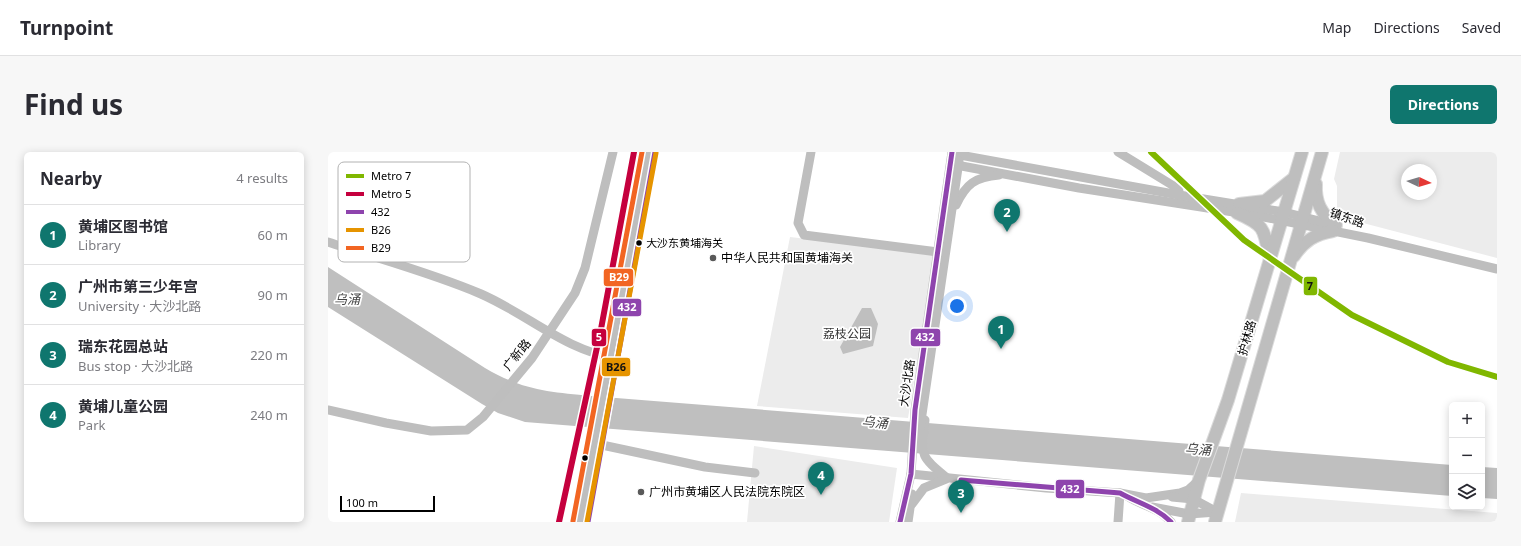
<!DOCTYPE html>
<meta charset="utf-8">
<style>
:root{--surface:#fff;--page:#f7f7f7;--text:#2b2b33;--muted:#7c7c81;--line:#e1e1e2;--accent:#0f766e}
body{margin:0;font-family:"Noto Sans","Noto Sans SC",sans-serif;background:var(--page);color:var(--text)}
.controls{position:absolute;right:12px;bottom:12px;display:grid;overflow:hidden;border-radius:6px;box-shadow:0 2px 10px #0003}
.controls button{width:36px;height:36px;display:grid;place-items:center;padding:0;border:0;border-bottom:1px solid var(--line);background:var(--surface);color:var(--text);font:20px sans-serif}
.compass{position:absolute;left:1073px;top:12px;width:36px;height:36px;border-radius:50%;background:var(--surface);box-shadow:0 2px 10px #0003;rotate:94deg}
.scale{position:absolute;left:12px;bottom:10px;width:95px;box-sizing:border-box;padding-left:4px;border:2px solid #000;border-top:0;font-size:11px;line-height:14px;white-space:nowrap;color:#000;-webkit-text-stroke:3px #fff;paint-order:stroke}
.you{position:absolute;left:629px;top:154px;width:14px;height:14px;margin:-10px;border:3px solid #fff;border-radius:50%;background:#1a73e8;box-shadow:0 0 0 6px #1a73e833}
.badge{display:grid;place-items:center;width:26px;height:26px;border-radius:50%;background:var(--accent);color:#fff;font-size:13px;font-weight:700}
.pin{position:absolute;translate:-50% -33px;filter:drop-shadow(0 1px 2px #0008)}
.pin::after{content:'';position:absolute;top:21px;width:14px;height:12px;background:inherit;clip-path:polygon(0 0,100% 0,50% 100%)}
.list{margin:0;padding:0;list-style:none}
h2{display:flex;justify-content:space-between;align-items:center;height:52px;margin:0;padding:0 16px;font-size:17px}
h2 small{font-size:13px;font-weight:400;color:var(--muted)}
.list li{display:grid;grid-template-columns:26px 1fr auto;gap:12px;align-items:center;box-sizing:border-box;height:60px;padding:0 16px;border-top:1px solid var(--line)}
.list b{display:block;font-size:15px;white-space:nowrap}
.list p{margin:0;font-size:13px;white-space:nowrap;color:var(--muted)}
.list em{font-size:13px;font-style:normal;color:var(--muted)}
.icon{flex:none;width:22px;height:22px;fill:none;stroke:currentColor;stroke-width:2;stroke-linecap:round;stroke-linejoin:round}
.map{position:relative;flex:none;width:1169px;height:370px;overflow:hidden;border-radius:6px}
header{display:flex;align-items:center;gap:24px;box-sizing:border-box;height:56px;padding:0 20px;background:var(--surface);border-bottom:1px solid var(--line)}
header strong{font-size:19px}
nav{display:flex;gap:22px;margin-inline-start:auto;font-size:14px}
.intro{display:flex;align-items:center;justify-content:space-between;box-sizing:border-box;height:96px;padding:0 24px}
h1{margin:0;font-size:28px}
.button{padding:10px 18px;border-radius:6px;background:var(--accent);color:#fff;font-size:14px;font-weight:700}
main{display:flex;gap:24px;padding:0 24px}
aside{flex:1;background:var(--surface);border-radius:6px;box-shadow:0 2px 10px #0003}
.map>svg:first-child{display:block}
.green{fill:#ececec;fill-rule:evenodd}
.water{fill:#bfbfbf}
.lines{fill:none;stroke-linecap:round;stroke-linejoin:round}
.major-casing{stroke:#dbdbdb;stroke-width:14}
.minor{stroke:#bebebe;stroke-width:9}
.major{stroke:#bebebe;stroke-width:12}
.bus-1-casing{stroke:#fff;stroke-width:8}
.bus-2-casing{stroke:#fff;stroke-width:8}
.bus-3-casing{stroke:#fff;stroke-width:8}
.bus-1{stroke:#8e44ad;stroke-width:5}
.bus-2{stroke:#e69400;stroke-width:5}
.bus-3{stroke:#f26522;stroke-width:5}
.metro-1-casing{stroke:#fff;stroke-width:9}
.metro-2-casing{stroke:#fff;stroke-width:9}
.metro-1{stroke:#80b700;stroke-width:6}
.metro-2{stroke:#c5003e;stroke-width:6}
.bus-dot{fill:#000;stroke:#fff;stroke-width:1.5}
.poi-dot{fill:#595959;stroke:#fff;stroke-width:1.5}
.labels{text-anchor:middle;stroke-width:3.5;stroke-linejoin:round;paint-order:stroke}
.bus-label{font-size:11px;fill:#000;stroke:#fff;text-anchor:start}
.street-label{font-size:12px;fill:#000;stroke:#fff}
.poi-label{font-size:12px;fill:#000;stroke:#fff;text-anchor:start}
.park-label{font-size:12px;fill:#333;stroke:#fff}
.water-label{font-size:13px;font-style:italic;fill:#444;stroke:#fff}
.key{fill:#fff;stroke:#b2b2b2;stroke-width:1}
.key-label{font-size:11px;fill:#000}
.line-badge{stroke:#fff;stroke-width:1.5}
.badge-label{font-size:11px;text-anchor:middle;font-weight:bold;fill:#fff}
.pale-badge-label{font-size:11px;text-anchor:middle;font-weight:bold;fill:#111}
</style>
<header>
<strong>Turnpoint</strong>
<nav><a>Map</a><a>Directions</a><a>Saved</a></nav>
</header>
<div class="intro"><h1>Find us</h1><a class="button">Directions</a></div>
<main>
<aside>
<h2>Nearby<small>4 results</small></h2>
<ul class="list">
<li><span class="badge">1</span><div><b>黄埔区图书馆</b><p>Library</p></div><em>60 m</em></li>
<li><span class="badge">2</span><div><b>广州市第三少年宫</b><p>University · 大沙北路</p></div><em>90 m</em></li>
<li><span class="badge">3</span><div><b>瑞东花园总站</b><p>Bus stop · 大沙北路</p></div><em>220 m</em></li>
<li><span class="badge">4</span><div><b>黄埔儿童公园</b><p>Park</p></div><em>240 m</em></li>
</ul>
</aside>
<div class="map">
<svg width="1169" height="370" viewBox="0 0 1169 370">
<rect width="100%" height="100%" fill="#fff"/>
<g class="green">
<path d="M 1012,0 L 1169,0 L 1169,106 L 1012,65 L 1009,59 L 1009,34 L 1006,27 ZM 1079,18 L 1103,18 L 1103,42 L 1079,42 Z"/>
<path d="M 462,85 L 607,102 L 580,266 L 429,254 Z"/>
<path d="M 426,294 L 569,316 L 561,370 L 419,370 Z"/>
<path d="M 913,341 L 1169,361 L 1169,370 L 907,370 Z"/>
</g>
<g class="water">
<path d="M 0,115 L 157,216 C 194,238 221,240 263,244 L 1124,313 L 1124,344 L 197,270 L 170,261 L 154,252 L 0,155 Z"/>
<path d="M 534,156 L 543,156 L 550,172 L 545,194 L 515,202 L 512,195 Z"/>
<path d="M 1154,315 L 1169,316 L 1169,347 L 1154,346 Z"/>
</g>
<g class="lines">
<defs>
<g id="major">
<path d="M 988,32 C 987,50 993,62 1008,73"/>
<path d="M 911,52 L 937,49 L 966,26"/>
<path d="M 909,61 C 936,73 936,76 941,104"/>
<path d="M 966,104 C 976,89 987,82 1005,79"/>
<path d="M 252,370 L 321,0"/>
<path d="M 860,370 L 871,328 L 900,248 L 974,0"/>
<path d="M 887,370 L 994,0"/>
</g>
</defs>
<use href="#major" class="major-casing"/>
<g class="minor">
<path d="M 483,0 L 470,71 L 476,83 L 610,100"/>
<path d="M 790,0 L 844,33 L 851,39 L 851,43"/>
<path d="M 623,12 L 751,36 L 931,64 L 1040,86 L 1169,117"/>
<path d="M 623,12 L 632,3 L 851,43 L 956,60 L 1007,73"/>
<path d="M 628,53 C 638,32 647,25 671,23"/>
<path d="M 0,90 C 51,107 104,121 153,142 C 201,163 236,198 290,207"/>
<path d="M 0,258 L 58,271 L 103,279 L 139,278 L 155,265 L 204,206 L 247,141 L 257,116 L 285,0"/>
<path d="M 597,268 C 593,304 591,303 619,326"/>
<path d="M 592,276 L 631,9"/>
<path d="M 274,293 L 377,315 L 427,321"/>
<path d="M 583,322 L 718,336 L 792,341 L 818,346 L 852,341 L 860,338 L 871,328"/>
<path d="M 799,344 C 814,354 830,355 843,370"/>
<path d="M 844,345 L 865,347 L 889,360"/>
<path d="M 584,352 L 596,336 L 618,327"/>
<path d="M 824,355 L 861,362 L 889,360"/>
<path d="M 572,370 L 583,322 L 587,258 L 624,0"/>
<path d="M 580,370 L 584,342"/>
<path d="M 790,370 L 792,341"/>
</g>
<use href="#major" class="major"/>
<defs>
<g id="bus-1">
<path d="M 633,328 L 792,341 C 810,351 828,355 843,370"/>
<path d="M 260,370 L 327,0"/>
<path d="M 572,370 L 583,322 L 587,258 L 624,0"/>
</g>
<path id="bus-2" d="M 259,370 L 328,1"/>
<path id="bus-3" d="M 245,369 L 314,0"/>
</defs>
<use href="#bus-1" class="bus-1-casing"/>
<use href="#bus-2" class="bus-2-casing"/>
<use href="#bus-3" class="bus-3-casing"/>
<use href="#bus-1" class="bus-1"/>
<use href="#bus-2" class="bus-2"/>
<use href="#bus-3" class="bus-3"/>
<defs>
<path id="metro-1" d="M 823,0 L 916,88 L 1024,163 L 1120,210 L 1169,225"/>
<path id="metro-2" d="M 231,370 L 273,177 L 306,0"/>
</defs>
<use href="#metro-1" class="metro-1-casing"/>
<use href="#metro-2" class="metro-2-casing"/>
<use href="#metro-1" class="metro-1"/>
<use href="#metro-2" class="metro-2"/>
</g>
<g class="bus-dot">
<circle cx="311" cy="91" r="3.5"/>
<circle cx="257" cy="306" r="3.5"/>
</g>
<g class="poi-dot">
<circle cx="385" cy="106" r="4"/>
<circle cx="313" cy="340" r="4"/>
</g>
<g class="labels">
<g class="bus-label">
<text x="318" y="95">大沙东黄埔海关</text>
</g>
<g class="street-label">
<text transform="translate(1019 66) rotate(19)" y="4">镇东路</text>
<text transform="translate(919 186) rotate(-74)" y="4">护林路</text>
<text transform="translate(189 203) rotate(-51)" y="4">广新路</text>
<text transform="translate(579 231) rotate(-82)" y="4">大沙北路</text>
</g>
<g class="poi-label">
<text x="393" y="110">中华人民共和国黄埔海关</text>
<text x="321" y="344">广州市黄埔区人民法院东院区</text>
</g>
<g class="park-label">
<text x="519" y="186">荔枝公园</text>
</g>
<g class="water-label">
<text x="19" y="152">乌涌</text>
<text transform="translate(547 270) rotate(5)" y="5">乌涌</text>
<text transform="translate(870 297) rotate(4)" y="5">乌涌</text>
</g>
</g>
<rect x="10" y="10" width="132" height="100" rx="6" class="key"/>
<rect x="18" y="22" width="18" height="4" fill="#80b700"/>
<rect x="18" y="40" width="18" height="4" fill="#c5003e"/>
<rect x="18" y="58" width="18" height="4" fill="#8e44ad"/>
<rect x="18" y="76" width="18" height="4" fill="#e69400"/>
<rect x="18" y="94" width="18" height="4" fill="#f26522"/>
<g class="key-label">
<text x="43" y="28">Metro 7</text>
<text x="43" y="46">Metro 5</text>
<text x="43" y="64">432</text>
<text x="43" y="82">B26</text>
<text x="43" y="100">B29</text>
</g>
<g class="line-badge">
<rect x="275" y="116" width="31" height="19" rx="4" fill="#f26522"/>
<rect x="975" y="124" width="15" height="20" rx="4" fill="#80b700"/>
<rect x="284" y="146" width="30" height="19" rx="4" fill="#8e44ad"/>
<rect x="582" y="176" width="31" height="19" rx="4" fill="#8e44ad"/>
<rect x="263" y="176" width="16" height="19" rx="4" fill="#c5003e"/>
<rect x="273" y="205" width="30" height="20" rx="4" fill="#e69400"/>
<rect x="727" y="327" width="30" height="20" rx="4" fill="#8e44ad"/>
</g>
<g class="badge-label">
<text x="291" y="129">B29</text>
<text x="299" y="159">432</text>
<text x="597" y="189">432</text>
<text x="271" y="189">5</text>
<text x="742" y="341">432</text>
</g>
<g class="pale-badge-label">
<text x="982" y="138">7</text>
<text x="288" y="219">B26</text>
</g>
</svg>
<div class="controls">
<button>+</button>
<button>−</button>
<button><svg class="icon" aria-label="layers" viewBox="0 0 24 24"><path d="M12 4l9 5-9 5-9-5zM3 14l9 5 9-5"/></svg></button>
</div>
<svg class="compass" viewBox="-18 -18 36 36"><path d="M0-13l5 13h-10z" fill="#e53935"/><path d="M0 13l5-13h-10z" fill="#7c7c81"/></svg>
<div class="scale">100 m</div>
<div class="you"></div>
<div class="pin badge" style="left:673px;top:197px">1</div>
<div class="pin badge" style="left:679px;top:80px">2</div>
<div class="pin badge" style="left:633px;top:361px">3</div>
<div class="pin badge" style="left:493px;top:343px">4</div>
</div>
</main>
